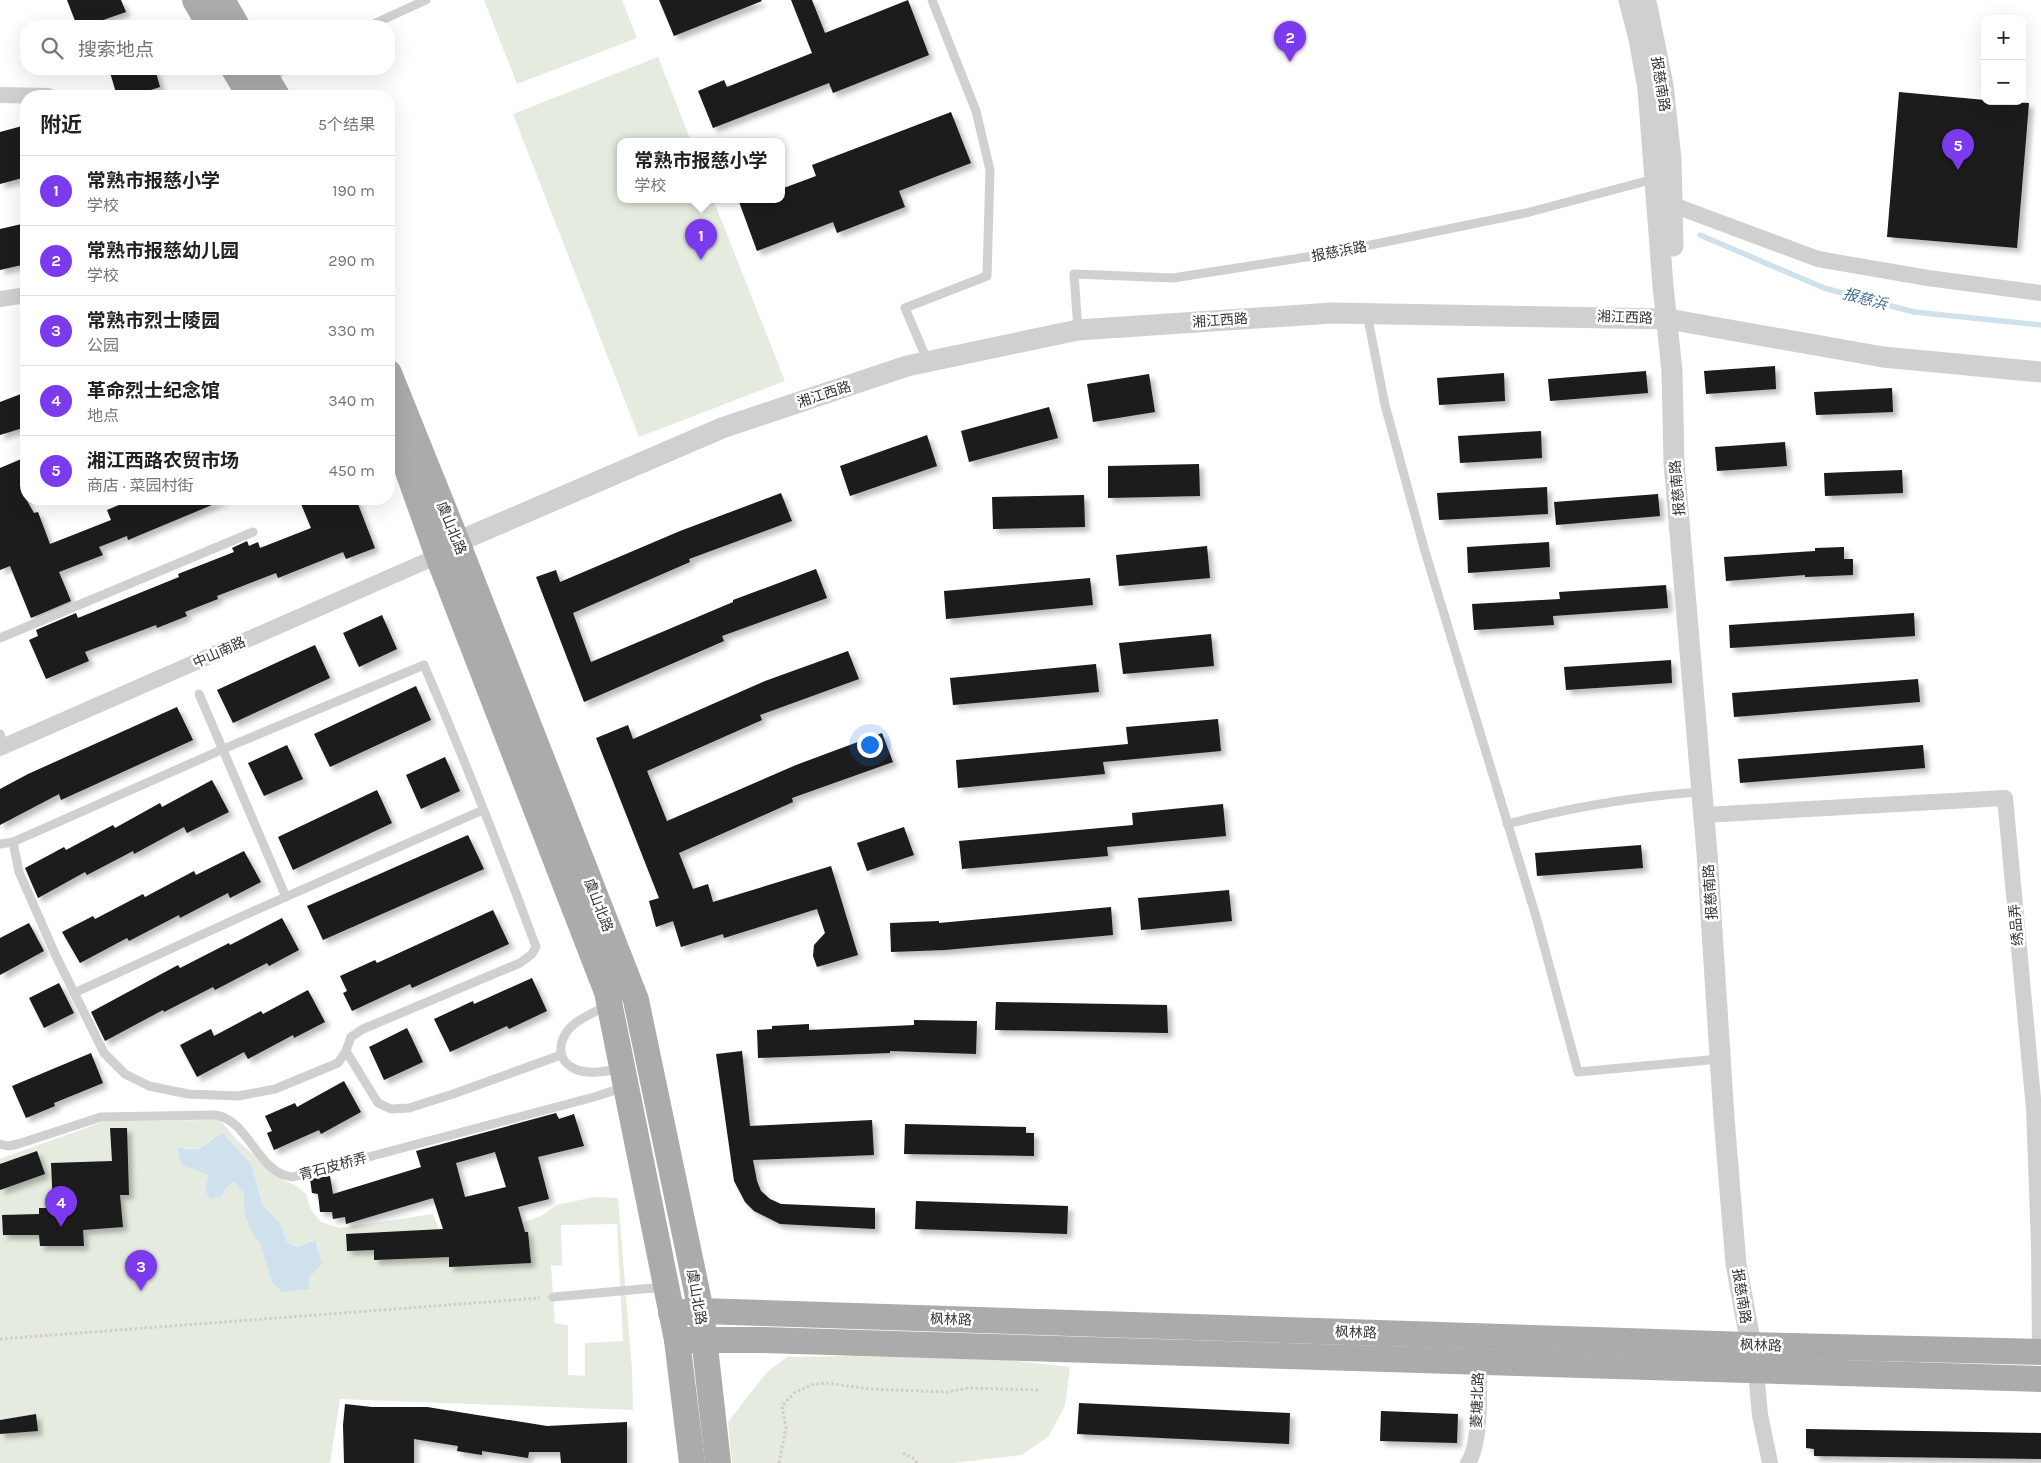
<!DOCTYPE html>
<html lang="zh">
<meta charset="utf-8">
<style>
:root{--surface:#fff;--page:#f6f6f6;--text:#222;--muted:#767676;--line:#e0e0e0;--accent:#7c3aed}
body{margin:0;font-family:Karla,"Noto Sans SC",sans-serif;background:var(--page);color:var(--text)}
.controls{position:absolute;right:15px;top:15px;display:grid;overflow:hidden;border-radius:10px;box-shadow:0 5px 20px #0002}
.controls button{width:45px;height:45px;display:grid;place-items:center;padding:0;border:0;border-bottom:1px solid var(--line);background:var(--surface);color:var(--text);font:25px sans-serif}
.you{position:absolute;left:869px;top:744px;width:18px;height:18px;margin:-12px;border:4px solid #fff;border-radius:50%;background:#1a73e8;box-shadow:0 0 0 8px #1a73e833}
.badge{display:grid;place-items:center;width:32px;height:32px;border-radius:50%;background:var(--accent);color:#fff;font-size:16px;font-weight:700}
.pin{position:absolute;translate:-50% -41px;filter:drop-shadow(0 1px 2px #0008)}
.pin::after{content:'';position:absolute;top:26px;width:18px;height:15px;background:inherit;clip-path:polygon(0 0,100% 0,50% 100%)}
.popup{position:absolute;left:617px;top:138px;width:168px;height:65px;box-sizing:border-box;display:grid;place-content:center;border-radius:10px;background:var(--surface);filter:drop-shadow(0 1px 4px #0005);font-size:16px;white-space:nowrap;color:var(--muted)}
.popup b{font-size:19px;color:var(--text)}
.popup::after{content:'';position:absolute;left:50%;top:100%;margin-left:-10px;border:10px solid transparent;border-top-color:var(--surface)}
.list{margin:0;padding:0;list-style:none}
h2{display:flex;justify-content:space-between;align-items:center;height:65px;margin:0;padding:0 20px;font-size:21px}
h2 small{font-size:16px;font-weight:400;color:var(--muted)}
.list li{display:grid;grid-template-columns:32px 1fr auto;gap:15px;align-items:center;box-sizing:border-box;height:70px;padding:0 20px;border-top:1px solid var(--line)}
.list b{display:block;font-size:19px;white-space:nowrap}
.list p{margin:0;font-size:16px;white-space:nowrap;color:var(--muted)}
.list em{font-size:16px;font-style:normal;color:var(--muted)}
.icon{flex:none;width:28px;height:28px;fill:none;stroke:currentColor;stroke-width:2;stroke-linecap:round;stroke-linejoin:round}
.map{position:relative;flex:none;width:2041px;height:1463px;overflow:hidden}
.search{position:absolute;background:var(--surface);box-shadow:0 5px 20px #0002;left:20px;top:20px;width:375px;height:55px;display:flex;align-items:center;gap:12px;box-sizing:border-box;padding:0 18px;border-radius:20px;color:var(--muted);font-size:19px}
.panel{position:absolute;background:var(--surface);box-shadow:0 5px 20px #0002;left:20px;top:90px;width:375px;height:415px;border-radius:20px}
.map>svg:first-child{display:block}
.green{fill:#e5ecdf;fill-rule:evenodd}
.water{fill:#cfe1ed}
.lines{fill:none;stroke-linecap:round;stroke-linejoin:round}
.stream{stroke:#cfe1ed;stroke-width:5.5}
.building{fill:#1a1a1a;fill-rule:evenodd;filter:url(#shadow)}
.path{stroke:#cdcdcd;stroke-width:3;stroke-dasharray:2.5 2.5;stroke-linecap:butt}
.service{stroke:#d0d0d0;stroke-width:9}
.minor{stroke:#d0d0d0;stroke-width:16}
.tertiary{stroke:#d0d0d0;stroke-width:21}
.primary{stroke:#ababab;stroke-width:26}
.labels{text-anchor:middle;stroke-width:5;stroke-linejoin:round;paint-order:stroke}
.street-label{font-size:14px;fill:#333;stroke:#fff}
.water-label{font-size:15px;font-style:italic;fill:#407195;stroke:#fff}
</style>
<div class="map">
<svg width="2041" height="1463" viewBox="0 0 2041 1463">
<defs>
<filter id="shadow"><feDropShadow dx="4.5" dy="4.5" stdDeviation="2.5" flood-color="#0004"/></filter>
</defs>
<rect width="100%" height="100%" fill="#fff"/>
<g class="green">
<path d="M 484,0 L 622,0 L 637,38 L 517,84 Z"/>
<path d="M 658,57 L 691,141 L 621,141 L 621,199 L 713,199 L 785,381 L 639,437 L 513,114 Z"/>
<path d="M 220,1120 L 237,1140 L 274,1173 L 285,1181 L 295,1185 L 306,1194 L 311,1210 L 321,1222 L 339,1228 L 433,1214 L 441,1235 L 507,1229 L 541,1216 L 557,1205 L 594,1197 L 618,1198 L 632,1369 L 633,1410 L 340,1399 L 330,1463 L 0,1463 L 0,1159 L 105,1121 ZM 223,1133 L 252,1165 L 262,1204 L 280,1223 L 287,1242 L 297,1247 L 314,1240 L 315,1270 L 309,1278 L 269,1270 L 260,1243 L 251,1232 L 245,1214 L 243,1193 L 234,1182 L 226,1188 L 222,1196 L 205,1191 L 208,1175 L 181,1163 L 177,1147 C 206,1153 200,1144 223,1133 ZM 617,1224 L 623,1341 L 585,1343 L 585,1376 L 568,1375 L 568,1325 L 555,1323 L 551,1266 L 562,1265 L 561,1225 Z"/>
<path d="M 856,1356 L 1007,1360 L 1070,1367 L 1065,1406 L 1048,1437 L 1022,1455 L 953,1463 L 732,1463 L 728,1422 L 767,1372 L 787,1357 Z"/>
</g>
<path class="water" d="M 223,1133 L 252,1165 L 262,1204 L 280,1223 L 287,1242 L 297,1247 L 315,1240 L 322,1264 L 309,1278 L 309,1289 L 282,1292 L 272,1282 L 260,1243 L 251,1232 L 245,1214 L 243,1193 L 234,1182 L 226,1188 L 222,1196 L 211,1199 L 205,1191 L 208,1175 L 181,1164 L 177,1147 C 205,1154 201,1144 223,1133 Z"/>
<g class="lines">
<path class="stream" d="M 1700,235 L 1824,288 L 1914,312 L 2041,325"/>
</g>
<g class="building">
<path d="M 67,0 L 121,0 L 126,12 L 86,26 L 77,26 Z"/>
<path d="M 659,0 L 761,0 L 762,1 L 674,36 Z"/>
<path d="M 791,0 L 812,0 L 825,33 L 908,0 L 929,55 L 833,93 L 829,83 L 713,128 L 698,91 L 724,80 L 727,87 L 812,53 Z"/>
<path d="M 109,69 L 155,69 L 160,87 L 132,96 L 117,96 Z"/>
<path d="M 1899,92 L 1985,100 L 1985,101 L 2029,103 L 2017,248 L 1887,237 Z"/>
<path d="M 951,112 L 971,163 L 899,191 L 905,207 L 837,233 L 833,222 L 757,251 L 738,199 L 781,199 L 781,189 L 816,176 L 812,165 Z"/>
<path d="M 26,125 L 26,177 L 0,184 L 0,132 Z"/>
<path d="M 26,223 L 26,264 L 0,270 L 0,229 Z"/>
<path d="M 1775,366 L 1776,389 L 1706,394 L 1704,371 Z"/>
<path d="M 1646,371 L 1648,393 L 1550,401 L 1548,379 Z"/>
<path d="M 1504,373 L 1505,401 L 1439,405 L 1437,378 Z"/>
<path d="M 1149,374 L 1155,412 L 1093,422 L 1087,384 Z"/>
<path d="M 1892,388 L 1893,412 L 1816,415 L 1814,392 Z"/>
<path d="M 26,392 L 26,427 L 0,435 L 0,402 Z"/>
<path d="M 1049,407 L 1058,438 L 969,462 L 961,431 Z"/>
<path d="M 1541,431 L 1542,458 L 1460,463 L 1458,436 Z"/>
<path d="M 927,435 L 937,466 L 850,496 L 840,466 Z"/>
<path d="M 1785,442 L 1787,466 L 1717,471 L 1715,447 Z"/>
<path d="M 26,457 L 26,499 L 34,513 L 38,512 L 50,544 L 111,520 L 107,510 L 133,499 L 224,500 L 128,540 L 127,536 L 99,547 L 103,555 L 59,572 L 71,601 L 31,618 L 10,566 L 0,570 L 0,468 Z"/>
<path d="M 1199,464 L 1200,496 L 1108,498 L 1108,466 Z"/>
<path d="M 1902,470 L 1903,493 L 1825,496 L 1824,473 Z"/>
<path d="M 1547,487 L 1548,514 L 1439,520 L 1437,493 Z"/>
<path d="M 781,493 L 792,521 L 689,559 L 690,562 L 573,613 L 591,662 L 733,602 L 733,600 L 816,569 L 827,598 L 722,636 L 724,641 L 584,702 L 536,577 L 556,570 L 560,582 L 680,531 Z"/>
<path d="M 1658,494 L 1660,516 L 1556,525 L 1554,502 Z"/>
<path d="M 1084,495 L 1085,527 L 993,529 L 992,497 Z"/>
<path d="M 299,499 L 356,499 L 375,548 L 346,559 L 343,552 L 278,578 L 276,573 L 217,596 L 218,599 L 185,612 L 187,616 L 157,628 L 156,625 L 85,652 L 89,661 L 46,679 L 29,640 L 38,636 L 36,630 L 76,613 L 78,618 L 142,592 L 179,577 L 178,574 L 234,552 L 232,548 L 247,541 L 249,546 L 258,542 L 260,548 L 311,528 Z"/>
<path d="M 1549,542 L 1550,567 L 1468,573 L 1467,547 Z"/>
<path d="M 1207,546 L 1210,578 L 1119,586 L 1116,555 Z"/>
<path d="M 1844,547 L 1844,559 L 1853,559 L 1853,575 L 1805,577 L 1805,575 L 1726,581 L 1724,557 L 1815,551 L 1815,548 Z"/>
<path d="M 1090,578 L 1093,605 L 946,619 L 944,591 Z"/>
<path d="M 1666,585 L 1668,608 L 1553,616 L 1554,625 L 1474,630 L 1472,604 L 1560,599 L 1559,592 Z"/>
<path d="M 1914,613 L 1915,636 L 1730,648 L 1729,625 Z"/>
<path d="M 382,615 L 397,649 L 359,667 L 343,633 Z"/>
<path d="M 1211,634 L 1214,666 L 1123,674 L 1119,643 Z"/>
<path d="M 315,645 L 330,678 L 233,723 L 217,690 Z"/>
<path d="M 848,651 L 859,679 L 760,715 L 762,720 L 647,771 L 667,821 L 796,765 L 882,733 L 893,762 L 792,798 L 793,802 L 679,853 L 693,889 L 708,884 L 713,902 L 831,866 L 858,955 L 817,967 L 813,956 L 814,945 L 825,933 L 817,909 L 724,938 L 723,934 L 681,947 L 673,921 L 656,927 L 649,901 L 659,898 L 596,738 L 628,725 L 633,739 L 765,681 Z"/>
<path d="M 1671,660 L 1672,683 L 1566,690 L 1564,667 Z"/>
<path d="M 1096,664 L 1099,692 L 953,705 L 950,678 Z"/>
<path d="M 1918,679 L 1920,702 L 1734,717 L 1732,693 Z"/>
<path d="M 416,686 L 431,720 L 330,767 L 314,734 Z"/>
<path d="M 177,707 L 193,740 L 61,800 L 59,794 L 0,825 L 0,789 L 28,774 Z"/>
<path d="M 1218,719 L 1221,751 L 1103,762 L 1105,774 L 958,788 L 956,760 L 1128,744 L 1126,727 Z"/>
<path d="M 287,745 L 303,779 L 264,796 L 248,763 Z"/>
<path d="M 1923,745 L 1925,768 L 1740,783 L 1738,759 Z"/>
<path d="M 445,757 L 460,791 L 421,809 L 406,775 Z"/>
<path d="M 212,780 L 229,812 L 187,833 L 184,827 L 134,854 L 133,851 L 87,875 L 85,872 L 38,898 L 25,868 L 64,847 L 66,850 L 113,825 L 115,828 L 160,803 L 162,807 Z"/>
<path d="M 377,790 L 392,823 L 293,870 L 278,837 Z"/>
<path d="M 1223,804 L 1226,836 L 1107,847 L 1108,856 L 962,869 L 959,841 L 1133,825 L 1132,813 Z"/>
<path d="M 904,827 L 914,855 L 867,871 L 857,843 Z"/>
<path d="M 468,835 L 484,869 L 323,940 L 307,906 Z"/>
<path d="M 1641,845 L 1643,868 L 1537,876 L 1535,853 Z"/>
<path d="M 244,851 L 261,882 L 230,898 L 228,893 L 180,918 L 179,915 L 129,941 L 127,938 L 80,963 L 62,932 L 93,916 L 95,919 L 143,894 L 145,897 L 194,871 L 196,875 Z"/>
<path d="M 1229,890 L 1232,921 L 1141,930 L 1138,898 Z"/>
<path d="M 1111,907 L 1113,935 L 945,950 L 891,952 L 890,923 L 939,921 L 939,923 Z"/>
<path d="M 493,910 L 509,944 L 412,988 L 410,984 L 352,1011 L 343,993 L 347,991 L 340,976 L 375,960 L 377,963 Z"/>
<path d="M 282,918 L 299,950 L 269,966 L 267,963 L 215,990 L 213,987 L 164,1012 L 163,1010 L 105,1041 L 91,1012 L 178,965 L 180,968 L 229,943 L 230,945 Z"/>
<path d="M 29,923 L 44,951 L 0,975 L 0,938 Z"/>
<path d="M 532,978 L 547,1011 L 509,1029 L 507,1026 L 450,1052 L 434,1019 L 473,1001 L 474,1004 Z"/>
<path d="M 59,983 L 74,1013 L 44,1028 L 29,998 Z"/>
<path d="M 308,990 L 325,1022 L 294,1038 L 293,1035 L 248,1059 L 244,1052 L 197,1077 L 180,1045 L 211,1029 L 214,1036 L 261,1011 L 263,1014 Z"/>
<path d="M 996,1002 L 1167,1005 L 1168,1033 L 995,1030 Z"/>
<path d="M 914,1020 L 977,1021 L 976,1054 L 890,1051 L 890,1053 L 758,1058 L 757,1030 L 772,1029 L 772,1026 L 809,1024 L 809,1030 L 914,1025 Z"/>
<path d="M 407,1028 L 423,1062 L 384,1080 L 369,1047 Z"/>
<path d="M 742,1051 L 750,1126 L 872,1120 L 874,1155 L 753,1160 L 757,1181 L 761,1191 L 770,1199 L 781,1204 L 875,1208 L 875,1229 L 780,1224 L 754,1211 L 745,1202 L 734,1181 L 716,1054 Z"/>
<path d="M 91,1053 L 103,1083 L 54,1103 L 55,1106 L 26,1118 L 12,1086 Z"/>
<path d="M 344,1081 L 361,1112 L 321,1134 L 319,1130 L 274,1150 L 267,1133 L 272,1131 L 265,1116 L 295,1103 L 297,1107 Z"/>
<path d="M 556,1113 L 559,1119 L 574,1114 L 584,1146 L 538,1157 L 549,1199 L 518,1207 L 525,1232 L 528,1232 L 531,1263 L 449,1267 L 449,1257 L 374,1260 L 374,1250 L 347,1251 L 346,1234 L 443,1229 L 433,1198 L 346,1224 L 345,1217 L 333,1219 L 332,1212 L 320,1212 L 318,1194 L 312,1193 L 310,1179 L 330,1176 L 333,1194 L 421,1167 L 416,1151 ZM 495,1152 L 506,1187 L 465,1197 L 456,1163 Z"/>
<path d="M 905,1124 L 1026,1127 L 1026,1133 L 1034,1133 L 1034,1156 L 904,1154 Z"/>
<path d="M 110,1128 L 127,1128 L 129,1195 L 120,1195 L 123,1227 L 83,1230 L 84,1246 L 40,1246 L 39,1235 L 3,1235 L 2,1215 L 39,1214 L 39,1208 L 53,1208 L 51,1163 L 112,1161 Z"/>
<path d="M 37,1151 L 45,1174 L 0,1190 L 0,1164 Z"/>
<path d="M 916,1201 L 1068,1206 L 1067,1234 L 915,1229 Z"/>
<path d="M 1079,1403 L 1290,1413 L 1289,1444 L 1077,1434 Z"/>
<path d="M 345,1404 L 372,1407 L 427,1407 L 547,1426 L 627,1422 L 627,1463 L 561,1463 L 560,1452 L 529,1452 L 528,1458 L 482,1451 L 482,1455 L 457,1451 L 458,1446 L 414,1439 L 414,1463 L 344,1463 L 343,1425 Z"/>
<path d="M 1381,1411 L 1458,1414 L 1457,1443 L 1380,1441 Z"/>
<path d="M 36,1414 L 38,1431 L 0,1434 L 0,1420 Z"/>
<path d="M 1806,1429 L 2041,1433 L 2041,1459 L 1814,1456 L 1814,1449 L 1806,1448 Z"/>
</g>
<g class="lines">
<g class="path">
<path d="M 0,1339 L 540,1298"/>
<path d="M 903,1453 L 915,1459 L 917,1463"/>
<path d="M 779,1463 L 786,1428 L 782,1406 L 794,1393 L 811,1385 L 826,1383 L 871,1389 L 946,1392 L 969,1388 L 1039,1390"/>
</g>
<g class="service">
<path d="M 369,26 L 426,0"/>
<path d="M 269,78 L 286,69"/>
<path d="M 1367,314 L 1385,405 L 1424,548 L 1537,920 L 1578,1072 L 1720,1059"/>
<path d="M 1078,330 L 1074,274 L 1173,278 L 1332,253 L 1526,213 L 1654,179"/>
<path d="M 928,362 L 905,308 L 987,276 L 990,170 L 976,111 L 932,0"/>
<path d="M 0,638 L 253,532"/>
<path d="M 424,665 C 464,758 501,852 536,947 L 532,954 L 520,963 L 363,1029 L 351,1037 L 346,1051 L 338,1063 L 275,1089 L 238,1096 L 188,1094 L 149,1086 L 125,1074 L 104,1053 L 56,956 L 19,872 L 13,842 L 228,747 Z"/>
<path d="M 199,694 L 286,897"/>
<path d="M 0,734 L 4,746"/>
<path d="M 1507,824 C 1573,807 1634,796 1702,792"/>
<path d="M 0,844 L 13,842"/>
<path d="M 74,993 L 247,914 L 483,810"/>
<path d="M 607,1006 C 588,1015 559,1026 561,1052 C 562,1060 568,1066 575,1069 C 589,1075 606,1071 621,1069"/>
<path d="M 346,1051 L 378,1103 L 391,1109 L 409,1108 L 453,1094 L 561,1055"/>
<path d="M 0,1144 L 8,1146 L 18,1144 L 101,1117 L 215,1115 C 249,1119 258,1175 293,1177 L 594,1097 L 625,1087"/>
<path d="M 553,1297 L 665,1287"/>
</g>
<g class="minor">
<path d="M 0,95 L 48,96"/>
<path d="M 1673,205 L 1818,259 L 1928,278 L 2041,293"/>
<path d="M 0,299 L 26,295"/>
<path d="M 0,748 L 438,556"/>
<path d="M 1704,815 L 2005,798 L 2034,1109 L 2039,1244 L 2040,1352"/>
<path d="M 1756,1371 L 1760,1415 L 1770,1463"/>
<path d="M 1468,1463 C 1482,1443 1479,1380 1478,1355"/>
</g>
<g class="tertiary">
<path d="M 1629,0 L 1639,39 L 1648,89 L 1663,286 L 1672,371 L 1674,462 L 1707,853 L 1724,1118 L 1736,1264 L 1754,1361"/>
<path d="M 1644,0 L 1647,6 L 1663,85 L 1671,159 L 1673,246"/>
<path d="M 444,551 L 457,542 L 722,428 L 907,366 L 1078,330 L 1332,313 L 1668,319 L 1883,357 L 2041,372"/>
</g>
<g class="primary">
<path d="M 195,0 L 210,26"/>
<path d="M 222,0 L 237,26"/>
<path d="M 234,69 L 250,96"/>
<path d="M 261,69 L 277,96"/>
<path d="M 389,373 L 457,542 L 636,1000 L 701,1311 L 718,1463"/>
<path d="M 389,418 L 438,556 L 607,992 L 677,1340 L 692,1463"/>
<path d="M 671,1313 L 701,1311 L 1750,1345 L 2041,1352"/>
<path d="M 677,1340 L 764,1340 L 2041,1379"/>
</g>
</g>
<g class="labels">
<g class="street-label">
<text transform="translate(1661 84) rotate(81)" y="5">报慈南路</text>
<text transform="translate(1339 251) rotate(-11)" y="5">报慈浜路</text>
<text transform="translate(1625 317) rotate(2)" y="5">湘江西路</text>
<text transform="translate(1220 320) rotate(-4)" y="5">湘江西路</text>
<text transform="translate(824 394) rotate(-18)" y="5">湘江西路</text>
<text transform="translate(1677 488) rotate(-95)" y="5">报慈南路</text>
<text transform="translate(452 528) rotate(68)" y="5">虞山北路</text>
<text transform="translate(219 652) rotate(-24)" y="5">中山南路</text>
<text transform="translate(1710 892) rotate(-94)" y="5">报慈南路</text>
<text transform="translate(599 905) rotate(69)" y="5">虞山北路</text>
<text transform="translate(2016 925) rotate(-95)" y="5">绣品弄</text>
<text transform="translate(333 1166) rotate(-15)" y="5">青石皮桥弄</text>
<text transform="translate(1742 1296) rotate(81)" y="5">报慈南路</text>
<text transform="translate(697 1297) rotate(80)" y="5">虞山北路</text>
<text transform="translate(951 1319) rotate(2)" y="5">枫林路</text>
<text transform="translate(1356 1332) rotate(2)" y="5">枫林路</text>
<text transform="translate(1761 1345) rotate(2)" y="5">枫林路</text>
<text transform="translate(1477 1400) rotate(-88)" y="5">菱塘北路</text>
</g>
<g class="water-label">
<text transform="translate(1865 299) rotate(15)" y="5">报慈浜</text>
</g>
</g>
</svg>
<div class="controls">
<button>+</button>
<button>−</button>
</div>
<div class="you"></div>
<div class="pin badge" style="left:701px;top:260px">1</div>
<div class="popup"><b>常熟市报慈小学</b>学校</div>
<div class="pin badge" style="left:1290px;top:62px">2</div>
<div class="pin badge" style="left:141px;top:1291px">3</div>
<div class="pin badge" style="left:61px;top:1227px">4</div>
<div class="pin badge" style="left:1958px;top:170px">5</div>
<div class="search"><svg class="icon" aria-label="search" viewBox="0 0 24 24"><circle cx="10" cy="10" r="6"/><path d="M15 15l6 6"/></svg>搜索地点</div>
<section class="panel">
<h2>附近<small>5个结果</small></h2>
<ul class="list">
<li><span class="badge">1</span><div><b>常熟市报慈小学</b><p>学校</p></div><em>190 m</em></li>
<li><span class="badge">2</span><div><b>常熟市报慈幼儿园</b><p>学校</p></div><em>290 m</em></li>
<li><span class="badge">3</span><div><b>常熟市烈士陵园</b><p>公园</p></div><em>330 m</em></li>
<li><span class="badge">4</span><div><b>革命烈士纪念馆</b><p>地点</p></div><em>340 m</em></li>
<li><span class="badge">5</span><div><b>湘江西路农贸市场</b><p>商店 · 菜园村街</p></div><em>450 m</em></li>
</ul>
</section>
</div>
